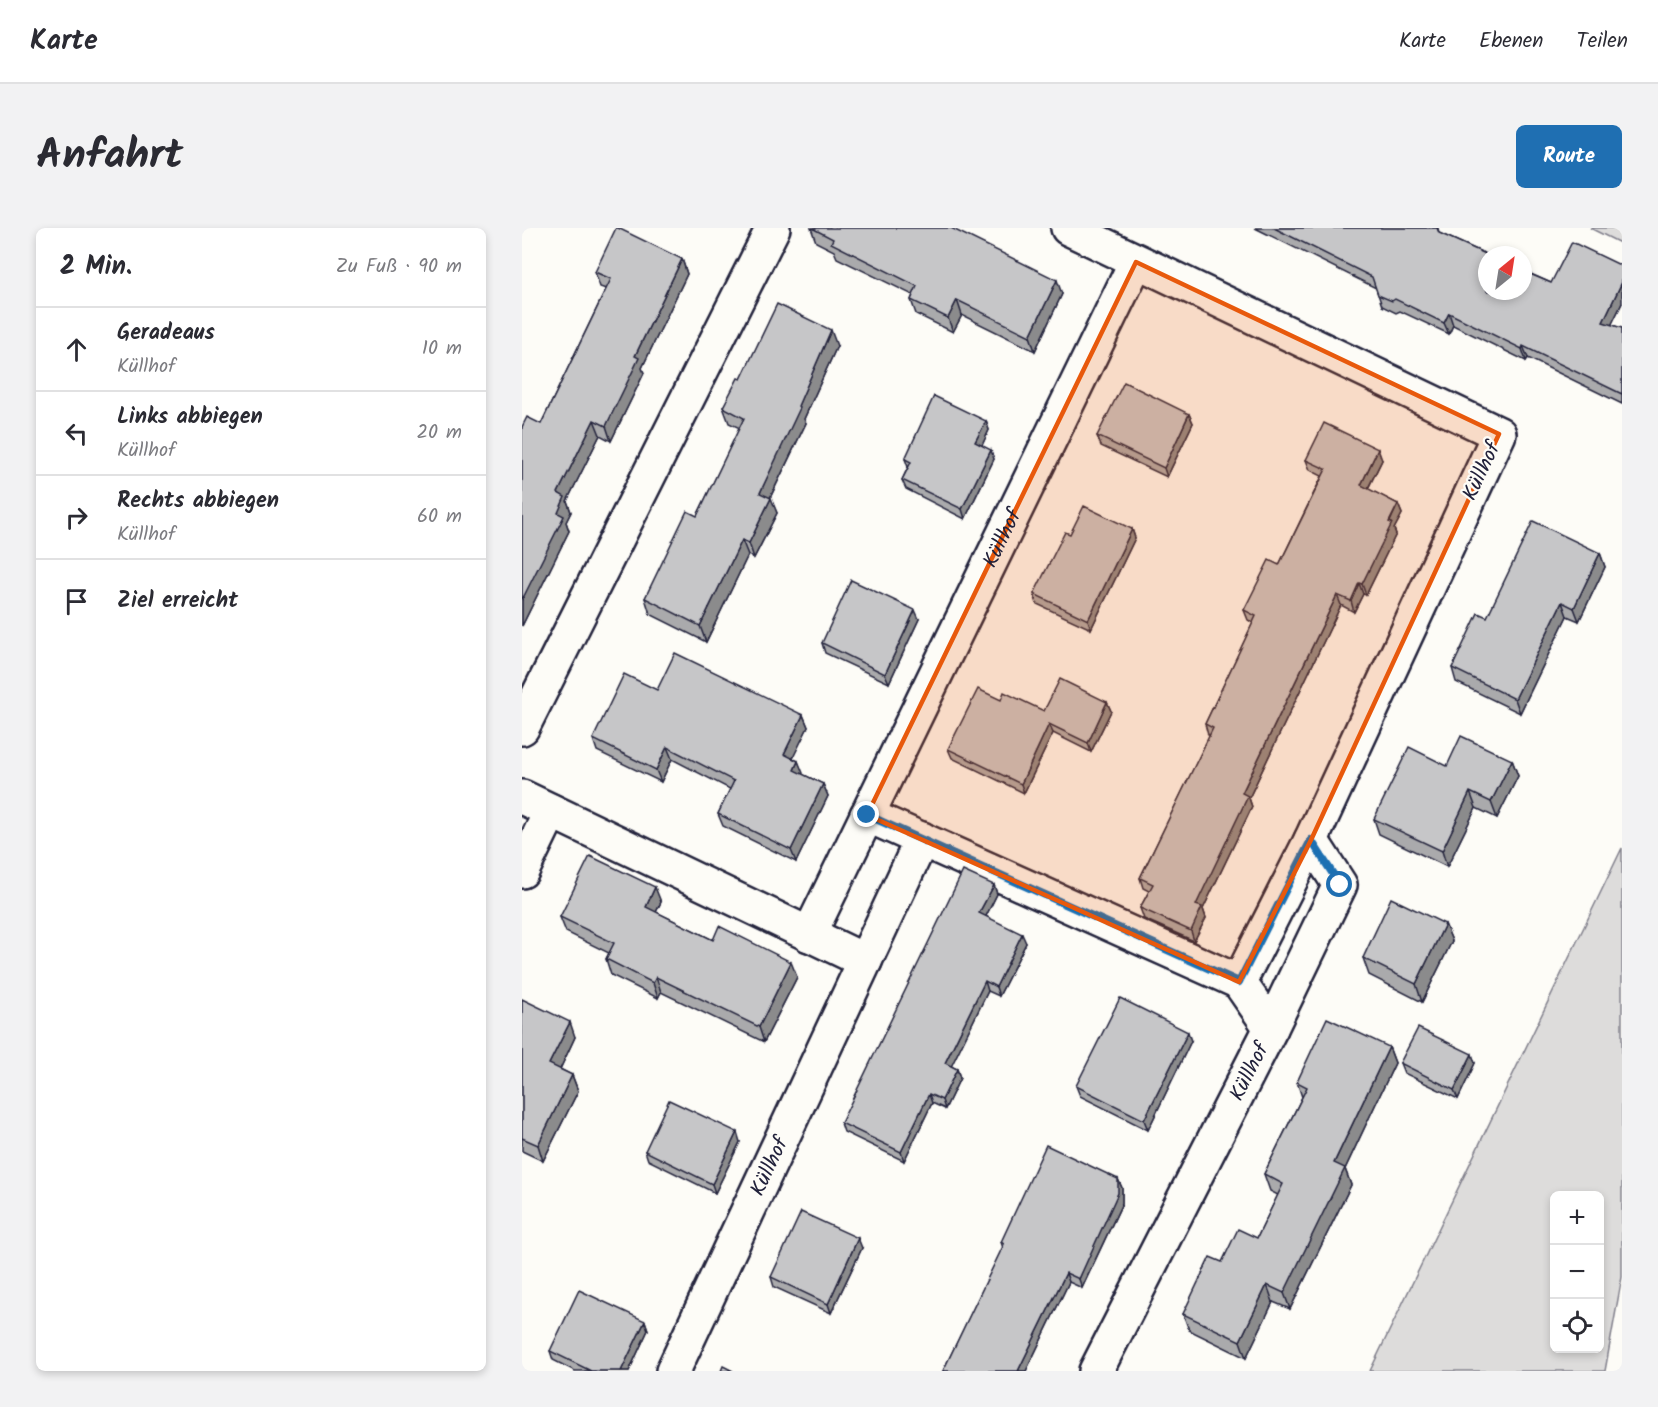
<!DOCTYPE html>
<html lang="de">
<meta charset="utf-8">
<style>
:root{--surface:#fff;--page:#f2f2f3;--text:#2b2b33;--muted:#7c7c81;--line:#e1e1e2;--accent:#1f6fb2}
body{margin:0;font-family:Kalam,sans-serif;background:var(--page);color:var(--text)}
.controls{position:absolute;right:18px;bottom:18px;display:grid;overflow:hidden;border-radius:9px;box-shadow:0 3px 9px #0003}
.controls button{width:54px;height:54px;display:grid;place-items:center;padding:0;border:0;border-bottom:2px solid var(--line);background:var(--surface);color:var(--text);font:30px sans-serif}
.compass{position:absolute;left:956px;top:18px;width:54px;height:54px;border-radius:50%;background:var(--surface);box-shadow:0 3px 9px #0003;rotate:30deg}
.stop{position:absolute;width:18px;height:18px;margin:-14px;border:4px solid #1f6fb2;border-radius:50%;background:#fff}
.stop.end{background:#1f6fb2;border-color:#fff;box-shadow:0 2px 6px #0008}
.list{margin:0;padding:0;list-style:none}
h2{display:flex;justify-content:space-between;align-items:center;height:78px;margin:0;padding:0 24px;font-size:26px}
h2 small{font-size:20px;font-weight:400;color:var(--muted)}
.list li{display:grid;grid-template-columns:39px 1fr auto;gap:18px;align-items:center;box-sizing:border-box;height:84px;padding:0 24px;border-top:2px solid var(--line)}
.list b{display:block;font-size:22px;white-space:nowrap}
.list p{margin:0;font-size:20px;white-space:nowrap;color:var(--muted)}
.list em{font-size:20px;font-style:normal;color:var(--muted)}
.icon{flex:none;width:33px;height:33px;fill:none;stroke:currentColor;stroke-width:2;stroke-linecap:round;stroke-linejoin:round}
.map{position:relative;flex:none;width:1100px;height:1143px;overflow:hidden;border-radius:9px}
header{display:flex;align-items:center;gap:36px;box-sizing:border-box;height:84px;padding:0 30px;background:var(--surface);border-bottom:2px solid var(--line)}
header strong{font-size:28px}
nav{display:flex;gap:33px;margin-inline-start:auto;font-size:21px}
.intro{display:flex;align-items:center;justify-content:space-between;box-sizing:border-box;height:144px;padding:0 36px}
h1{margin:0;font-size:42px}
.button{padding:15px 27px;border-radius:9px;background:var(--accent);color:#fff;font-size:21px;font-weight:700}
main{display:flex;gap:36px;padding:0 36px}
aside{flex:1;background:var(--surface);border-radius:9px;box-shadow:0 3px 9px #0003}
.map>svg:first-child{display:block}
.green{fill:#dddcdb;stroke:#807f8b;stroke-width:1.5;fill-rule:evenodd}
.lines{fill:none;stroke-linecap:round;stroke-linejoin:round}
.minor-casing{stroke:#22223b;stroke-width:38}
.minor{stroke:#fdfcf7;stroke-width:33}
.wall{fill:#aaaaac;stroke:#22223b;stroke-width:1.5}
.shaded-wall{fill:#8b8b8c;stroke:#22223b;stroke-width:1.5}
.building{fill:#c6c6c8;stroke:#22223b;stroke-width:1.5}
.route{stroke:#1f6fb2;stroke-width:8}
.marked{fill:#e8590c;fill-opacity:0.2;stroke:#e8590c;stroke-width:4.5;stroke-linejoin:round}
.labels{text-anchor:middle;stroke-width:4.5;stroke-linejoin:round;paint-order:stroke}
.street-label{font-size:21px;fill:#22223b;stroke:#fdfcf7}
</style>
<header>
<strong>Karte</strong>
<nav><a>Karte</a><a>Ebenen</a><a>Teilen</a></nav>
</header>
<div class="intro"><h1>Anfahrt</h1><a class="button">Route</a></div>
<main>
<aside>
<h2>2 Min.<small>Zu Fuß · 90 m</small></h2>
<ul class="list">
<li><svg class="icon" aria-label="ahead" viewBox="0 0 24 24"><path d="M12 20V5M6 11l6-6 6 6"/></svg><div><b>Geradeaus</b><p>Küllhof</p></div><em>10 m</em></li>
<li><svg class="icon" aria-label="left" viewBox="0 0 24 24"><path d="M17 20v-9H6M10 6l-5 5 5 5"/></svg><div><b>Links abbiegen</b><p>Küllhof</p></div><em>20 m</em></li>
<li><svg class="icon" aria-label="right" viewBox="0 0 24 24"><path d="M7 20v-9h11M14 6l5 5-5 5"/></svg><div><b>Rechts abbiegen</b><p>Küllhof</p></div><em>60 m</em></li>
<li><svg class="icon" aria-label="arrive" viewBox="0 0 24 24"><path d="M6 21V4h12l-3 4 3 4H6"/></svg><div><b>Ziel erreicht</b></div></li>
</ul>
</aside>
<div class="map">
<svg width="1100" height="1143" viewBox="0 0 1100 1143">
<rect width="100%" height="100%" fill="#fdfcf7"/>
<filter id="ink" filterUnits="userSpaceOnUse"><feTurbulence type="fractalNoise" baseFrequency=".0167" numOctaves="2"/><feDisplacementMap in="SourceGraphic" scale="12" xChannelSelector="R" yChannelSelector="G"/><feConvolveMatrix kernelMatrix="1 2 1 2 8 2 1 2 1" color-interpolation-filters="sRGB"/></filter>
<g filter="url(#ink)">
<g class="green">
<path d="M 1068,0 L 1100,0 L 1100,16 Z"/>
<path d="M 1100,620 L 1100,1049 L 1083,1143 L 848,1143 ZM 1032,968 L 1078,968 L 1078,1120 L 1032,1120 Z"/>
</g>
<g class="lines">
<defs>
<g id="minor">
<path d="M 546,0 L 977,206 L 789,612 L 717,754"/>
<path d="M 0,500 L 251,0"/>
<path d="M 0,569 L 343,733"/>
<path d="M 345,587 L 717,754 L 749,800"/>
<path d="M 0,643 L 29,583"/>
<path id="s1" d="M 287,707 L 614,34"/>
<path id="s2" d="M 151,1143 L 400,611"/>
<path id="s3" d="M 574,1143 L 749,800 L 818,657 L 789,612"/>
</g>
</defs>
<use href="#minor" class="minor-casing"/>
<use href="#minor" class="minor"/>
</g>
<g class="wall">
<path d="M 289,0 L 540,66 L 513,123 L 440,87 L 431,104 L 394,86 L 389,72 L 391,67 L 315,30 L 312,23 L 294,14 Z"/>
<path d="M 733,0 L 916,0 L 917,5 L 1029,55 L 1100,75 L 1089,97 L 1100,100 L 1100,176 L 1006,130 L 1004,133 L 931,97 L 927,106 L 878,83 L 874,85 L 860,78 L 854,60 Z"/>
<path d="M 160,31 L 165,46 L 120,140 L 122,145 L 89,213 L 78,207 L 45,273 L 49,284 L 44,294 L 47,303 L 0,398 L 0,199 L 19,196 L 84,61 L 78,59 L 73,44 Z"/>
<path d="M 315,118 L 282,191 L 284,195 L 248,270 L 255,285 L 232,330 L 226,327 L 184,414 L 128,386 L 123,370 L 175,288 L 218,200 L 207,195 L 201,179 L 219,151 Z"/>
<path d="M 667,186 L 671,195 L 645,249 L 579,218 L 575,208 Z"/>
<path d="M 464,193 L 467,202 L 460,217 L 472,231 L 443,291 L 384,261 L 380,252 L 386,239 L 383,231 Z"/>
<path d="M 784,232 L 860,232 L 846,261 L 876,276 L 880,286 L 872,301 L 874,306 L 844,367 L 841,366 L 832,384 L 819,377 L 727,570 L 730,579 L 681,681 L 684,690 L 672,713 L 622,691 L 618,680 L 627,663 L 621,660 L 618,650 L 688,507 L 686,507 L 683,496 L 731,395 L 726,392 L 722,382 L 757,337 L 800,248 L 788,242 Z"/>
<path d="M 610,301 L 613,310 L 569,401 L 515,376 L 512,366 L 548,306 Z"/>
<path d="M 1078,325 L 1083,339 L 1057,393 L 1045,388 L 998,485 L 934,454 L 930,440 L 965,389 Z"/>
<path d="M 397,391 L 367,455 L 303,425 L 300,415 Z"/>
<path d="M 135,462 L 281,487 L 286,499 L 270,530 L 276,533 L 280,546 L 301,556 L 306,568 L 274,634 L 201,598 L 196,586 L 208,561 L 150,531 L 139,554 L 75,523 L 71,511 Z"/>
<path d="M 479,472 L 522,483 L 585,474 L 589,483 L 569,524 L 531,505 L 502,565 L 430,530 L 426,521 Z"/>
<path d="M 990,532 L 996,548 L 975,590 L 954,580 L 925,639 L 857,606 L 852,591 L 925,538 Z"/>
<path d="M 472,657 L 475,666 L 464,688 L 504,715 L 477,768 L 466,763 L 429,838 L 435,841 L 438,850 L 423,881 L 410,875 L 382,933 L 322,904 L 319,895 Z"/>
<path d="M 139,674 L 134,684 L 191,712 L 275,749 L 242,814 L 139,764 L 136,770 L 89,747 L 84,731 L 87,725 L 44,704 L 38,689 Z"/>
<path d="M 923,696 L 930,713 L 900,774 L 847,747 L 841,730 Z"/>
<path d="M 0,773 L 53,809 L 38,841 L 50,847 L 56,863 L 21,933 L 0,923 Z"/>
<path d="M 669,813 L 626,902 L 558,868 L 554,858 Z"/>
<path d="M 867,819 L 873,835 L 823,941 L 829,957 L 768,1081 L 751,1074 L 724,1130 L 667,1102 L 661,1086 L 700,1034 L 735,1010 L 756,967 L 748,963 L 742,946 L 780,869 L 775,854 Z"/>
<path d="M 878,835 L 953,835 L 936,871 L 882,845 Z"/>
<path d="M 218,914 L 193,965 L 126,932 L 123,923 Z"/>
<path d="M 596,951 L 600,960 L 600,975 L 560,1060 L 547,1054 L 504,1143 L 421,1143 L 481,1020 L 479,1014 Z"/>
<path d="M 340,1020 L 309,1085 L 252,1059 L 249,1049 Z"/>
<path d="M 123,1093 L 126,1102 L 107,1143 L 53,1143 L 31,1132 L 28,1123 Z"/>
</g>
<g class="shaded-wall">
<path d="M 160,31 L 165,46 L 120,140 L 122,145 L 89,213 L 84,198 L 113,128 Z"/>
<path d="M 535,52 L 540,66 L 513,123 L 508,108 Z"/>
<path d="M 1100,54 L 1100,75 L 1085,106 L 1081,94 Z"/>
<path d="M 435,72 L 440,87 L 431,104 L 426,90 Z"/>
<path d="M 927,85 L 931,97 L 927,106 L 922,95 Z"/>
<path d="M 309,102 L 315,118 L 282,191 L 284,195 L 243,280 L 238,265 Z"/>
<path d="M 1001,118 L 1006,130 L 1004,133 L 1000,121 Z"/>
<path d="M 667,186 L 671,195 L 645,249 L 642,240 Z"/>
<path d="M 72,192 L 78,207 L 45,273 L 49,284 L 44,294 L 47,303 L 0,398 L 0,372 L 36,285 L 36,265 Z"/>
<path d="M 464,193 L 467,202 L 457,224 L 453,214 Z"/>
<path d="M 856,221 L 860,232 L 842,268 L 839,257 Z"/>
<path d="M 469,222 L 472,231 L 443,291 L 440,281 Z"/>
<path d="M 249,270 L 255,285 L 232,330 L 227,315 Z"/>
<path d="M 876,276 L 880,286 L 872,301 L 874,306 L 844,367 L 840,356 Z"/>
<path d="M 610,301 L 613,310 L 569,401 L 566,392 Z"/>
<path d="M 220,312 L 226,327 L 184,414 L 178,398 Z"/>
<path d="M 1078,325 L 1083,339 L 1057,393 L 1052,380 Z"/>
<path d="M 837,355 L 841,366 L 832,384 L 829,373 Z"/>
<path d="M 815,367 L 819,377 L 727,570 L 730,579 L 681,681 L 684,690 L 672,713 L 669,703 L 674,677 L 720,565 Z"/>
<path d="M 1040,374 L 1045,388 L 998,485 L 993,471 Z"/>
<path d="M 393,382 L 397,391 L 367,455 L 363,446 Z"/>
<path d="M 585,474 L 589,483 L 569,524 L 566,515 Z"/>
<path d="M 281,487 L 286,499 L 267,538 L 262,526 Z"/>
<path d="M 527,496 L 531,505 L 502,565 L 499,556 Z"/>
<path d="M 145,519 L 150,531 L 139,554 L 134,542 Z"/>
<path d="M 990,532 L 996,548 L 975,590 L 969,574 Z"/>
<path d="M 276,533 L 281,545 L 277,554 L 272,542 Z"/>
<path d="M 301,556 L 306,568 L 274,634 L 269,622 Z"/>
<path d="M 948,564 L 954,580 L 925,639 L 920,623 Z"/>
<path d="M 472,657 L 475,666 L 461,694 L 457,685 Z"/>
<path d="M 133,659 L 139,674 L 129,694 L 124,679 Z"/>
<path d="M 923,696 L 930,713 L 900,774 L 894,756 Z"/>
<path d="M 500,706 L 504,715 L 477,768 L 474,759 Z"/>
<path d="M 269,734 L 275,749 L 242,814 L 237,799 Z"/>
<path d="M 134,749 L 139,764 L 136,770 L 131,755 Z"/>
<path d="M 463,753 L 466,763 L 426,845 L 423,835 Z"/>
<path d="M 48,794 L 53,809 L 33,852 L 27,836 Z"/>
<path d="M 666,804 L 669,813 L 626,902 L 622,892 Z"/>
<path d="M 867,819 L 873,835 L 823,941 L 829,957 L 768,1081 L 762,1065 L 812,935 Z"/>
<path d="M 950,826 L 953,835 L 936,871 L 932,862 Z"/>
<path d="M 435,841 L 438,850 L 423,881 L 420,872 Z"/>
<path d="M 50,847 L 56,863 L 21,933 L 16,917 Z"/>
<path d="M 407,866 L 410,875 L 382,933 L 379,924 Z"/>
<path d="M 215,904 L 218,914 L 193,965 L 190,956 Z"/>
<path d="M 596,951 L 600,960 L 600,975 L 560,1060 L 557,1051 Z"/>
<path d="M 336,1010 L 340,1020 L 309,1085 L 306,1076 Z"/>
<path d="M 544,1045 L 547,1054 L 504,1143 L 496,1143 Z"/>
<path d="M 745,1057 L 751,1074 L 724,1130 L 718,1113 Z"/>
<path d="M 123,1093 L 126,1102 L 107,1143 L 99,1143 Z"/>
</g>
<g class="building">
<path d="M 94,0 L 96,0 L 160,31 L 113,128 L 117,130 L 84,198 L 72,192 L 36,265 L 43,269 L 36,285 L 42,288 L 0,372 L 0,199 L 5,189 L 19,196 L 89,51 L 73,44 Z"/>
<path d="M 290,0 L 429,0 L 535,52 L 508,108 L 435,72 L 426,90 L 389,72 L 395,58 L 309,15 L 311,11 Z"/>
<path d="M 752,0 L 915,0 L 917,5 L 966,27 L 965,27 L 965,63 L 1001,63 L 1001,43 L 1029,55 L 1050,14 L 1100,38 L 1100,54 L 1081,94 L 1100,100 L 1100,166 L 1001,118 L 1000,121 L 927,85 L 922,95 L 873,71 L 870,73 L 856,67 L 850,49 Z"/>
<path d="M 255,76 L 309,102 L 276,178 L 278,180 L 238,265 L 249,270 L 227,315 L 220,312 L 178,398 L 123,370 L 165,283 L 175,288 L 222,190 L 201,179 L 216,150 L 219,151 Z"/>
<path d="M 602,154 L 667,186 L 642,240 L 575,208 Z"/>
<path d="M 412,168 L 464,193 L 453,214 L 469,222 L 440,281 L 380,252 L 389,234 L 383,231 Z"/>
<path d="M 802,195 L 856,221 L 839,257 L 876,276 L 867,294 L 870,295 L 840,356 L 837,355 L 829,373 L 815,367 L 720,565 L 726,568 L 674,677 L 680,679 L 669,703 L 618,680 L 631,656 L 618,650 L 691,500 L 683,496 L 734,388 L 722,382 L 747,332 L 757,337 L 804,241 L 784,232 Z"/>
<path d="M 562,278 L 610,301 L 566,392 L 512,366 L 543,304 L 548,306 Z"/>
<path d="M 1011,293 L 1078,325 L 1052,380 L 1040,374 L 993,471 L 930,440 L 956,385 L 965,389 Z"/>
<path d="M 329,352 L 393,382 L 363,446 L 300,415 Z"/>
<path d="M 153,425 L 281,487 L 262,526 L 276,533 L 272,542 L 301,556 L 269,622 L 196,586 L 212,553 L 145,519 L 134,542 L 71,511 L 102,446 L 135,462 Z"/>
<path d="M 538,451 L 585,474 L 566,515 L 527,496 L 499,556 L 426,521 L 456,461 L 479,472 L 482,464 L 522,483 Z"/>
<path d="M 939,508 L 990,532 L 969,574 L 948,564 L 920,623 L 852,591 L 887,519 L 925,538 Z"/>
<path d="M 68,628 L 133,659 L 124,679 L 191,712 L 197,698 L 269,734 L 237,799 L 134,749 L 131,755 L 84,731 L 92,715 L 38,689 Z"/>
<path d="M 441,643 L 472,657 L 457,685 L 500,706 L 474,759 L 463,753 L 423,835 L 435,841 L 420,872 L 407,866 L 379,924 L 319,895 Z"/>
<path d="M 869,670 L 923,696 L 894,756 L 841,730 Z"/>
<path d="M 598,770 L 666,804 L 622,892 L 554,858 Z"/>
<path d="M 0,771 L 48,794 L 27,836 L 50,847 L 16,917 L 0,910 Z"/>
<path d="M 805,790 L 867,819 L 812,935 L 823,940 L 762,1065 L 745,1057 L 718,1113 L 661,1086 L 688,1029 L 700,1034 L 716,1001 L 735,1010 L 761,956 L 742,946 L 785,859 L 775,854 Z"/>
<path d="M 896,800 L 950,826 L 932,862 L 878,835 Z"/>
<path d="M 147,872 L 215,904 L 190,956 L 123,923 Z"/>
<path d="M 524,917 L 596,951 L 596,965 L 557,1051 L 544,1045 L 496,1143 L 421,1143 L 482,1016 L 479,1014 Z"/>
<path d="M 279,984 L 336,1010 L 306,1076 L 249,1049 Z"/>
<path d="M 57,1062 L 123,1093 L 99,1143 L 69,1143 L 28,1123 Z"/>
<path d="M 201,1138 L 211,1143 L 199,1143 Z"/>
</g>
</g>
<g class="lines" filter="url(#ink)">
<path class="route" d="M 345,587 L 717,754 L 789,612 L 818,657"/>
</g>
<path class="marked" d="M 614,34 L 977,206 L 789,612 L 717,754 L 345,587 Z"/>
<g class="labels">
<g class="street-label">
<text transform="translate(959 243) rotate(-65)" y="7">Küllhof</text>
<text dy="7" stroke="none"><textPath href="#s1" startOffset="441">Küllhof</textPath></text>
<text dy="7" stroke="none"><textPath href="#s3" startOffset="336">Küllhof</textPath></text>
<text dy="7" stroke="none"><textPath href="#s2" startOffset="226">Küllhof</textPath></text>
</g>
</g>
</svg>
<div class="controls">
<button>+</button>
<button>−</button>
<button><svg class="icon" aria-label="locate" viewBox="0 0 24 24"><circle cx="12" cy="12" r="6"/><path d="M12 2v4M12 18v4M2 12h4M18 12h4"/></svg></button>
</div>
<svg class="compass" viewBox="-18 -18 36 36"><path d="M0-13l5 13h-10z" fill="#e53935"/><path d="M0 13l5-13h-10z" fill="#7c7c81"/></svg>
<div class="stop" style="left:818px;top:657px"></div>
<div class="stop end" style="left:345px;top:587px"></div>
</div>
</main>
